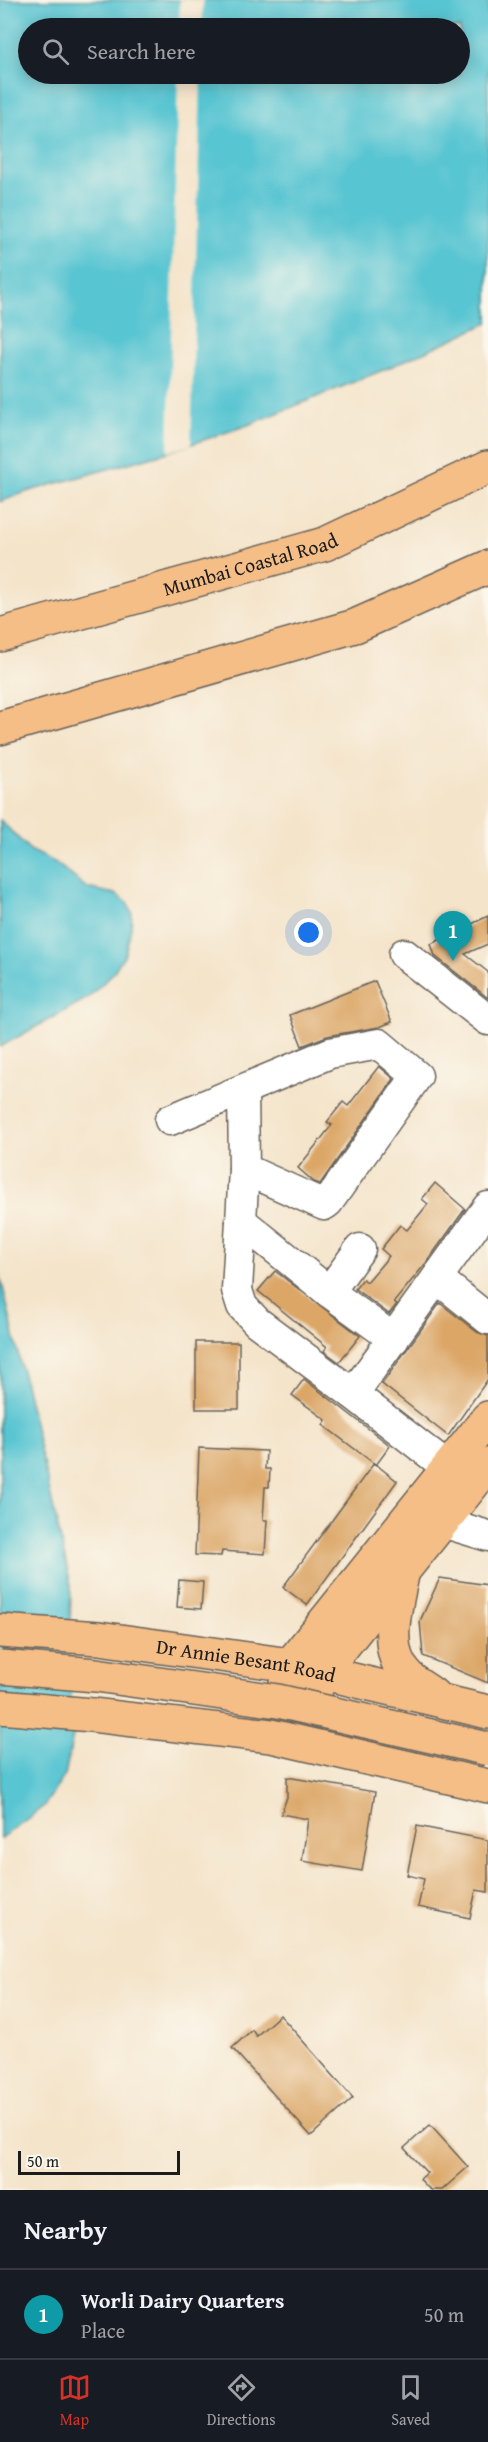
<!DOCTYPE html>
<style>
:root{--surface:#171b24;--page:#242831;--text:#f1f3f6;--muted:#9ea1a6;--line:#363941;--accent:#d93025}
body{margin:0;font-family:"Gentium Book Plus",serif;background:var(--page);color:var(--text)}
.scale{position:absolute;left:18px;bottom:15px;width:162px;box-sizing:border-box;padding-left:6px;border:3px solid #1c1c1c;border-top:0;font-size:16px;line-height:21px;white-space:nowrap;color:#1c1c1c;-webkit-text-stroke:4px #fbf7ec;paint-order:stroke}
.you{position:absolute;left:309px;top:933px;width:21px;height:21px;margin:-15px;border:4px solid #fff;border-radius:50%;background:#1a73e8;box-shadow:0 0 0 9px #1a73e833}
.badge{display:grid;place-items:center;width:39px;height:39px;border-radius:50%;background:var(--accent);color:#fff;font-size:20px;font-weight:700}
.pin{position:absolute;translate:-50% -50px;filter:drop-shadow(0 2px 3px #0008)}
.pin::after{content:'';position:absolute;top:32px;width:21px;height:18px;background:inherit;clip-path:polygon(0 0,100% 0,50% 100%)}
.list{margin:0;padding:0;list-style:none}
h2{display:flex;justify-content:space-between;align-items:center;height:78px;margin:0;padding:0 24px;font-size:26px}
h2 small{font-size:20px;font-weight:400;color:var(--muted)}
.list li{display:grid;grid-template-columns:39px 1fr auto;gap:18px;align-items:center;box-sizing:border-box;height:90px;padding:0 24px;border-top:2px solid var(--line)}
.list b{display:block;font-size:22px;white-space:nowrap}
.list p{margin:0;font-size:20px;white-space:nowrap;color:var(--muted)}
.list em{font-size:20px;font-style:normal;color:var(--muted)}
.icon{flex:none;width:33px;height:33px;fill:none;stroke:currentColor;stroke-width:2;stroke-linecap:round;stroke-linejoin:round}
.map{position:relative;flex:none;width:488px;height:2190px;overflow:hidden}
.search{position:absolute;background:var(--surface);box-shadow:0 3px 15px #0003;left:18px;right:18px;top:18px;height:66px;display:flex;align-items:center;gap:15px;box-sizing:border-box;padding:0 21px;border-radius:33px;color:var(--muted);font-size:22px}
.sheet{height:168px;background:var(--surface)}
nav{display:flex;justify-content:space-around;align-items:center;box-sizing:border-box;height:84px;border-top:2px solid var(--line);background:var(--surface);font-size:16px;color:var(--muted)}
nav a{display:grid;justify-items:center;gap:3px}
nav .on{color:var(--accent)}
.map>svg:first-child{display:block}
.water{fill:#59c5d2;stroke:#3a7077;stroke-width:1.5;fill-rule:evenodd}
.pier{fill:#f4e4ca}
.building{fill:#dba666}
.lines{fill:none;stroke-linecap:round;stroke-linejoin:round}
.minor-casing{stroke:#686259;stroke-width:33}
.major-casing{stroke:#686259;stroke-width:36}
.highway-casing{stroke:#686259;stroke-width:36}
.minor{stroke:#fff;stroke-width:30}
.major{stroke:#f6be87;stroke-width:33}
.highway{stroke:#f6be87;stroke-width:33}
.major-bridge-casing{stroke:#686259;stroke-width:36;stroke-linecap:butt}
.major-bridge{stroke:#f6be87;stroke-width:33}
.labels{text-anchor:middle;stroke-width:4.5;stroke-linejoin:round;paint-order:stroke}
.street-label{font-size:20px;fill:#1c1c1c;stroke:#fbf7ec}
</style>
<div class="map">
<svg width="488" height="2190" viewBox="0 0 488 2190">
<rect width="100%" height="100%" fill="#fbf7ec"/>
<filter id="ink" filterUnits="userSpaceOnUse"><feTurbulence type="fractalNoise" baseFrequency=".0167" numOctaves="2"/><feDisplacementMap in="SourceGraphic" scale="12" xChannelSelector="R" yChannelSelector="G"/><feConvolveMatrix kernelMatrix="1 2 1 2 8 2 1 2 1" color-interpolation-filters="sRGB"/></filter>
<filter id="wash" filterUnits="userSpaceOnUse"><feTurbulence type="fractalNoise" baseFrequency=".008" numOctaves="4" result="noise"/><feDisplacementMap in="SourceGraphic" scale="24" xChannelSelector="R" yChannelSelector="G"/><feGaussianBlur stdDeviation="1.35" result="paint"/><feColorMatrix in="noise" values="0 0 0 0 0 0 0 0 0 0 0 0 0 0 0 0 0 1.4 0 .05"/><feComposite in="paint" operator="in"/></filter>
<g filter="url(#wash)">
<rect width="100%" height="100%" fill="#f4e4ca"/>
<g class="water">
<path d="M 0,0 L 488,0 L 488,323 L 388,368 L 248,425 L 168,452 L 26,492 L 0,502 ZM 28,28 L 460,28 L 460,74 L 28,74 Z"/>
<path d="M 0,820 L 30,850 L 56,863 L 87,888 L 115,894 L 127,902 L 132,913 L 131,928 L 125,954 L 113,973 L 88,998 L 0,1047 Z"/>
<path d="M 0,1274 L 71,1585 L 69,1679 L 75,1726 L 65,1775 L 44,1806 L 0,1839 Z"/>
</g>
<g class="pier">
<path d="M 180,0 L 203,0 L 202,28 L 179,28 Z"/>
<path d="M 178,74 L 201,74 L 191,445 L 168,452 Z"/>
</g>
<g id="blocks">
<g class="building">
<path d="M 488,916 L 488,944 L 465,954 L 488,972 L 488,998 L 435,956 L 431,944 Z"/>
<path d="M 375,981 L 392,1022 L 379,1027 L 327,1036 L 302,1046 L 290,1015 Z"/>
<path d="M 379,1066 L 394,1079 L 320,1184 L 314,1182 L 298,1168 L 332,1125 L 327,1122 L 343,1102 L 348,1106 Z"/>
<path d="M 435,1183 L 465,1209 L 426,1263 L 394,1302 L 397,1304 L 389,1314 L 355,1289 L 363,1279 L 367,1282 L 389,1256 L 381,1249 L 400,1225 L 407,1230 L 428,1204 L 422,1199 Z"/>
<path d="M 275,1271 L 360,1336 L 339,1362 L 324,1351 L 327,1347 L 258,1291 Z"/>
<path d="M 440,1303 L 477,1332 L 488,1336 L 488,1379 L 448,1436 L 382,1384 Z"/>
<rect x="196" y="1342" width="43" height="67"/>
<path d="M 304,1379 L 387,1443 L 390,1446 L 376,1465 L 323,1425 L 326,1420 L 292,1395 Z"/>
<path d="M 199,1448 L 266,1451 L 265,1469 L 270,1469 L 269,1487 L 265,1487 L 263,1520 L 267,1520 L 265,1554 L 222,1551 L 221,1556 L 195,1555 Z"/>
<path d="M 374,1463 L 397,1481 L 307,1605 L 283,1587 Z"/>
<path d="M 440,1578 L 488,1585 L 488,1683 L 423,1656 L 420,1621 Z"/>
<path d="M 179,1580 L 203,1582 L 201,1609 L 177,1607 Z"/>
<path d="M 287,1777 L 375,1792 L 362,1871 L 302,1861 L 308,1819 L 281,1814 L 287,1797 Z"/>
<path d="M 417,1826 L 488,1840 L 488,1892 L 476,1890 L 470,1918 L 418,1907 L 424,1879 L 407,1875 Z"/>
<path d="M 280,2015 L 353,2098 L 311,2136 L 232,2048 L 252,2030 L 256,2036 Z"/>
<path d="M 430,2125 L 468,2167 L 442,2190 L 431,2190 L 426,2186 L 420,2179 L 427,2173 L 404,2148 Z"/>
</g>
</g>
</g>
<g filter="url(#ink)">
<use href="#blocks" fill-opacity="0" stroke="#686259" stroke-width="1.5"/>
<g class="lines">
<defs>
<g id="minor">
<path d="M 404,954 L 488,1020"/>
<path d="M 243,1090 L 244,1169 L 237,1290 L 242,1306 L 257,1322 L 353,1394"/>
<path d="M 170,1120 L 330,1053 L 379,1044 L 417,1076 L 328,1202 L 324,1205 L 244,1169"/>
<path d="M 241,1221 L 329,1292 L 394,1339"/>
<path d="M 437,1278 L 488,1319"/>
<path d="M 329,1292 L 360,1249"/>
<path d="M 448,1468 L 353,1394 L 488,1207"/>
<path d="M 442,1522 L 488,1536"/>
</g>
<g id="major">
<path d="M 402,1575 C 396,1606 382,1650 407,1675 C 414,1683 425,1689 433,1695"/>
<path id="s1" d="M 0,1631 L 99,1638 L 290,1665 L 488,1712"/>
<path d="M 286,1682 L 290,1665 L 488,1418"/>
<path d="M 316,1689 L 323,1671 L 488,1465"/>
<path d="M 0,1707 L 92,1715 L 271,1736 L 488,1786"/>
</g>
<g id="highway">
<path id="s2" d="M 0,635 L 325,544 L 488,467"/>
<path d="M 0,728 L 355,626 L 488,567"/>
</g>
</defs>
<use href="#minor" class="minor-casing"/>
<use href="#major" class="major-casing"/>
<use href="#highway" class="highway-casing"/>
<use href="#minor" class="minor"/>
<use href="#major" class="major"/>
<use href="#highway" class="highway"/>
<defs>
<path id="major-bridge" d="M 0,1667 L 96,1675 L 278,1701 L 488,1749"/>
</defs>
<use href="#major-bridge" class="major-bridge-casing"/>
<use href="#major-bridge" class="major-bridge"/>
</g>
</g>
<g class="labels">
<g class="street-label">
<text dy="7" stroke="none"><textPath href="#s2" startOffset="260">Mumbai Coastal Road</textPath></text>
<text dy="7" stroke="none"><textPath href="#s1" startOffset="248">Dr Annie Besant Road</textPath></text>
</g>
</g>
</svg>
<div class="scale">50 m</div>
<div class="you"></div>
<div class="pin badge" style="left:453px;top:961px;background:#0f9aa8">1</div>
<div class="search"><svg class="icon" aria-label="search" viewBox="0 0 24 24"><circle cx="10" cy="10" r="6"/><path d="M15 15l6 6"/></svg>Search here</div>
</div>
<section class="sheet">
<h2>Nearby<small></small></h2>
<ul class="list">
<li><span class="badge" style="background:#0f9aa8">1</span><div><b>Worli Dairy Quarters</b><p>Place</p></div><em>50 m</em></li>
</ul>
</section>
<nav>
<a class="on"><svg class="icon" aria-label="map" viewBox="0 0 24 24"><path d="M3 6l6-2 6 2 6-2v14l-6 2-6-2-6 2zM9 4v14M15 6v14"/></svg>Map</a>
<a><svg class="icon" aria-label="directions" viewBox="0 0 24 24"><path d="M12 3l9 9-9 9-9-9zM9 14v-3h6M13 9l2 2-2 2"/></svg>Directions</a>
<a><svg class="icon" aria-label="saved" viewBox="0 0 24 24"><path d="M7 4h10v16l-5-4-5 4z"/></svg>Saved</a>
</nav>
